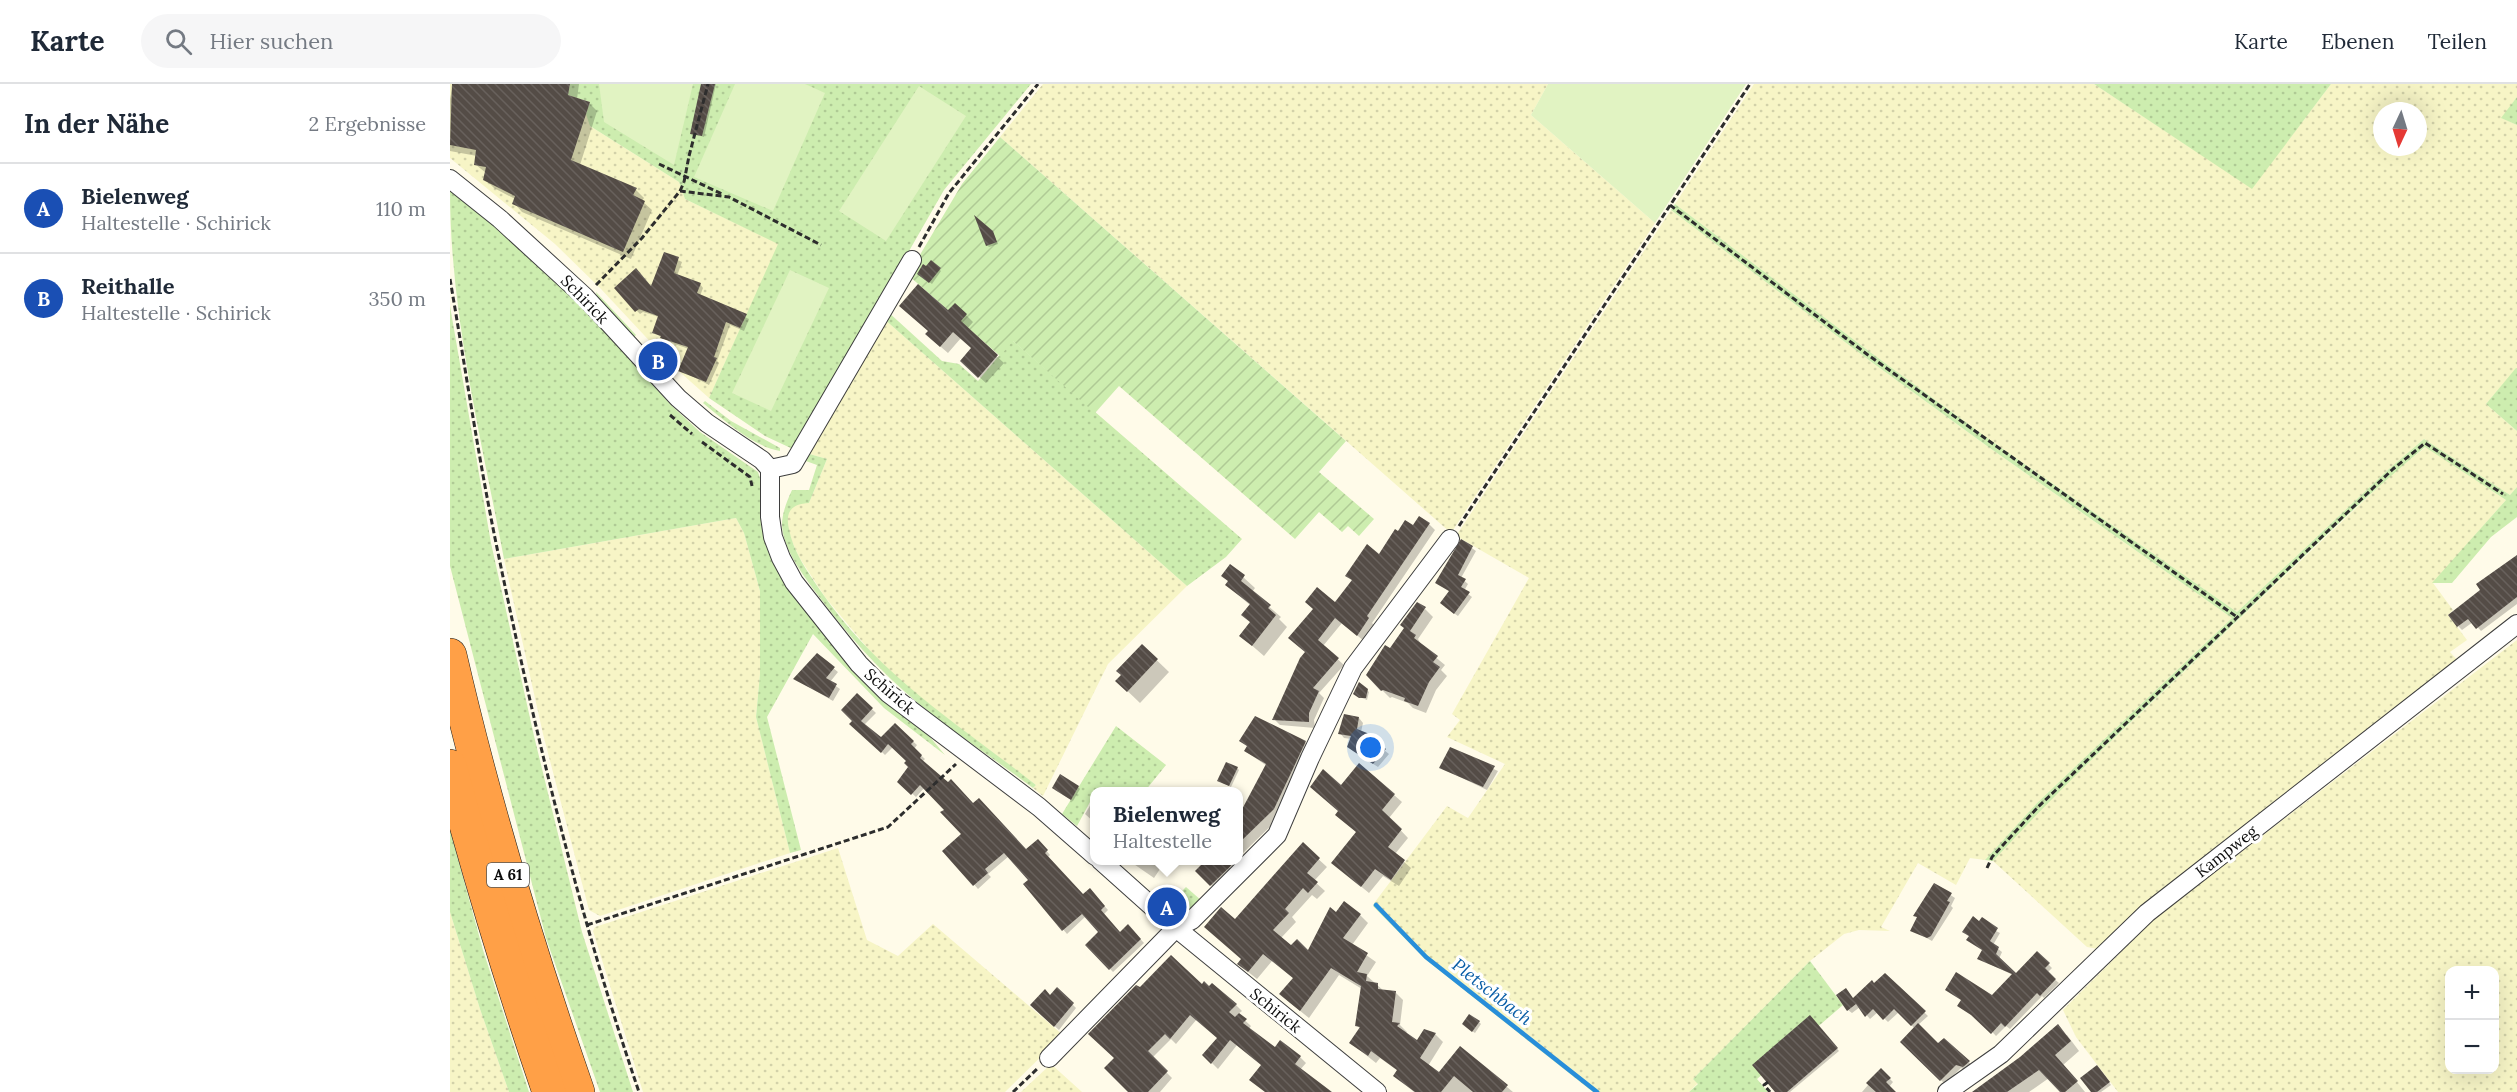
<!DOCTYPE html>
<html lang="de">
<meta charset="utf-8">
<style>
:root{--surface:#fff;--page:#f6f6f7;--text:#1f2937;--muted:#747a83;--line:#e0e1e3;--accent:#7c3aed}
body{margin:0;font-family:Lora,serif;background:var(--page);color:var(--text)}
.controls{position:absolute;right:18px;bottom:18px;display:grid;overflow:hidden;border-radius:12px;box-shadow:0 6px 24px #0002}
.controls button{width:54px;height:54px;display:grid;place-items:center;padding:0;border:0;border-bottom:2px solid var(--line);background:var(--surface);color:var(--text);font:30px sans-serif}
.compass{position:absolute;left:1923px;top:18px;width:54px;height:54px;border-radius:50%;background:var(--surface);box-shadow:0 6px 24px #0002;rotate:184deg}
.you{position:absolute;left:921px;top:664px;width:21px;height:21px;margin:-15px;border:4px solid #fff;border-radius:50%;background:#1a73e8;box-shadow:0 0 0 9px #1a73e833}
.badge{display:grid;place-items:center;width:39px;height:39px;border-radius:50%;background:var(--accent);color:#fff;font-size:20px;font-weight:700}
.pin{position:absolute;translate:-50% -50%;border:3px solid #fff;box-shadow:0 2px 6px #0006}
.popup{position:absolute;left:640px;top:703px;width:153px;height:78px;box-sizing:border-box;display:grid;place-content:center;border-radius:12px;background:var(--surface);filter:drop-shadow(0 2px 4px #0005);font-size:20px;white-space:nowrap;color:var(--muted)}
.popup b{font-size:22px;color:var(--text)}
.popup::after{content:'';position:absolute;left:50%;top:100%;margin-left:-12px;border:12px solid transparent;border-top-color:var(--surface)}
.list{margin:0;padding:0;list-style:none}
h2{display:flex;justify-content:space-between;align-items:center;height:78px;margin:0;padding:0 24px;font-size:26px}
h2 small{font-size:20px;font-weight:400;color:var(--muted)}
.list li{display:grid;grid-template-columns:39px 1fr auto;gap:18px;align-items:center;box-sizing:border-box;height:90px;padding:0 24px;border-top:2px solid var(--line)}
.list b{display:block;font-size:22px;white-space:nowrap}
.list p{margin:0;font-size:20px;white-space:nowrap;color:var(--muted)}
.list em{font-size:20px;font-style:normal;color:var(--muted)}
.icon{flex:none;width:33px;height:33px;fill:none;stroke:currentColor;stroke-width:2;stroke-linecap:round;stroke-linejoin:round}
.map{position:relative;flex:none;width:2067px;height:1008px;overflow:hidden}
header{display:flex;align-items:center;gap:36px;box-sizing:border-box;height:84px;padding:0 30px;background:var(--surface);border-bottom:2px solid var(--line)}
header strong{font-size:28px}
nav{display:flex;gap:33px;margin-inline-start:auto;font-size:21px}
.search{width:420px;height:54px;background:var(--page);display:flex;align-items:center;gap:15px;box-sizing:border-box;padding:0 21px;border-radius:33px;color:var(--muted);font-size:22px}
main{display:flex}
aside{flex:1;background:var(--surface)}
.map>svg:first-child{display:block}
.farmland{fill:url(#farmland-dots);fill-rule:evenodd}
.grass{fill:url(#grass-dots)}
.garden{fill:url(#garden-furrows)}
.pitch{fill:#e1f3c2}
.shadow{fill:#0003}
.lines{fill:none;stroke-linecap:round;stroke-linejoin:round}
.stream{stroke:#288eda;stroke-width:4.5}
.building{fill:url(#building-back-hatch)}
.minor-casing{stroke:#3e3e3e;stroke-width:20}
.motorway-casing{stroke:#1c1c1c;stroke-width:34}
.path{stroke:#2d2d2d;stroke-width:3;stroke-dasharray:6 3;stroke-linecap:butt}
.minor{stroke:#fff;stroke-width:18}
.motorway{stroke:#ffa047;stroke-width:33}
.path-bridge{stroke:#2d2d2d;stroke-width:3;stroke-dasharray:6 3;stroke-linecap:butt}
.labels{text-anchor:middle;stroke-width:6;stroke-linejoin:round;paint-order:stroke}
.shield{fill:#fff;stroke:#545454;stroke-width:1.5}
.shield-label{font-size:15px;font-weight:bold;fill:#0b0b0b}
.street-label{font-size:16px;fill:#0b0b0b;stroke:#fff}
.water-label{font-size:18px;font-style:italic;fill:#0a5ea7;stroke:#fff}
</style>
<header>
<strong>Karte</strong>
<div class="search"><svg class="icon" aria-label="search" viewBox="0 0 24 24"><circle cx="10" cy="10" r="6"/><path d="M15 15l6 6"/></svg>Hier suchen</div>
<nav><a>Karte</a><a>Ebenen</a><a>Teilen</a></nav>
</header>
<main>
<aside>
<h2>In der Nähe<small>2 Ergebnisse</small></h2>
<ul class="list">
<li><span class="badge" style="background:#1a4fb4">A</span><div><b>Bielenweg</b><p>Haltestelle · Schirick</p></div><em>110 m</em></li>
<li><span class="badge" style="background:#1a4fb4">B</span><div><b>Reithalle</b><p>Haltestelle · Schirick</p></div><em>350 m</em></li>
</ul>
</aside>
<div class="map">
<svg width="2067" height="1008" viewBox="0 0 2067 1008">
<defs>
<pattern id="farmland-dots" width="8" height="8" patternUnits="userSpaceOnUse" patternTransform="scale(1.5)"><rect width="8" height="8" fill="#f7f5c6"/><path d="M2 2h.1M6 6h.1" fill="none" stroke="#d2d1a9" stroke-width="1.8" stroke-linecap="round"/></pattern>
<pattern id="grass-dots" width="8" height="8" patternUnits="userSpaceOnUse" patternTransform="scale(1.5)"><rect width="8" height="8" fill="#cdedaf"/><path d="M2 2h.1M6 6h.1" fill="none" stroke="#afca95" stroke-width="1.8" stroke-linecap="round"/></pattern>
<pattern id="garden-furrows" width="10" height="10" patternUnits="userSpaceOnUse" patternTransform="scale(1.5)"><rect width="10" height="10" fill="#cdedaf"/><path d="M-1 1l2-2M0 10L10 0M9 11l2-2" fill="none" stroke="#afca95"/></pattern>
<pattern id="building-back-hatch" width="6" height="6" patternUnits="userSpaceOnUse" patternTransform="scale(1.5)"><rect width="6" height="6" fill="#544c46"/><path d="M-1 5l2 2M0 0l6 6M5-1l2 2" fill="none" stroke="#68615c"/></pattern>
</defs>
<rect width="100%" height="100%" fill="#fffbe9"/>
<g class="farmland">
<path d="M 0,0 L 120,0 L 119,11 L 140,18 L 140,42 L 229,98 L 235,115 L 329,160 L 259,314 L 222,281 L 151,205 L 105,160 L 0,74 Z"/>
<path d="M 593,0 L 1098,0 L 1081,31 L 1205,139 L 1001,449 L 550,53 Z"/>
<path d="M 1304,0 L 1644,0 L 1802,104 L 1881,0 L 2067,0 L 2067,13 L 2052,34 L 2067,41 L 2067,284 L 2036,320 L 2067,347 L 2067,403 L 2060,411 L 1974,355 L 1940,384 L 1787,528 L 1540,356 L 1420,268 L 1225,120 ZM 1932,27 L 1968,27 L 1968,63 L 1932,63 Z"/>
<path d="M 1221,126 L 1416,274 L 1537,362 L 1782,534 L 1587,719 L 1535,776 L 1520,774 L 1506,801 L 1468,779 L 1431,843 L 1440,847 L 1409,846 L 1394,850 L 1360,877 L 1243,995 L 1248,999 L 1239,1008 L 1151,1008 L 1068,946 L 978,872 L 925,818 L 997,722 L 1018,734 L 1055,680 L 997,653 L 1010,636 L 1002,630 L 1079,494 L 1006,452 Z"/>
<path d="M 433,234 L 737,502 L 658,580 L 593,712 L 583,704 L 586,701 L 462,608 L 425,573 L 375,513 L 349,473 L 341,455 L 336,434 L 338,427 L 348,419 L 359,419 L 377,375 L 356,369 Z"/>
<path d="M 1976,363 L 2056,416 L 1983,499 L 2003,526 L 1998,531 L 2017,556 L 2000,568 L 2009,578 L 1691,822 L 1648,865 L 1637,863 L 1543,777 L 1590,725 L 1883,446 L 1944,388 Z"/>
<path d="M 286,434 L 294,449 L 310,507 L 310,590 L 306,633 L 340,769 L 150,832 L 139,826 L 93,650 L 54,475 Z"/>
<path d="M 2067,556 L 2067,1008 L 1668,1008 L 1626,953 L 1613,926 L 1704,835 ZM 2000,886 L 2044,886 L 2044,986 L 2000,986 Z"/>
<path d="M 388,764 L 417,856 L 448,872 L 483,840 L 613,951 L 555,1008 L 193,1008 L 143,847 L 145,843 Z"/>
<path d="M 0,828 L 30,925 L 59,1008 L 0,1008 Z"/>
<path d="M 601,980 L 632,1008 L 571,1008 Z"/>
</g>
<g class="grass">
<path d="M 120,0 L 581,0 L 494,106 L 345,366 L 315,352 L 259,314 L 328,160 L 235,115 L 229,98 L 140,42 L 136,30 L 140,18 L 118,11 Z"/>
<path d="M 1644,0 L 1881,0 L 1802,105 Z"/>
<path d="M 2067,13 L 2067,41 L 2051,34 Z"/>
<path d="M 0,106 L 76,167 L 157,250 L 221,321 L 250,348 L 308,388 L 311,397 L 319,461 L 495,671 L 434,624 L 363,550 L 317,633 L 351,766 L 340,769 L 306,633 L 310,590 L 310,507 L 294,449 L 286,434 L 54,475 C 31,353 0,230 0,106 Z"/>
<path d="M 1225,120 L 1420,268 L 1540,356 L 1787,528 L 1940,384 L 1974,355 L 2060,411 L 2067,403 L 2067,433 L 2041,453 L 2002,499 L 1982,499 L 2056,416 L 1975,363 C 1903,422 1837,490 1769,554 C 1692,628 1614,699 1543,777 L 1535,776 L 1587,719 L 1782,534 L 1537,362 L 1416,274 L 1221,126 Z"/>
<path d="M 146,208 L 186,251 L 184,253 L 147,213 Z"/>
<path d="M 0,222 L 41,459 L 84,652 L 132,848 L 183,1008 L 150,1008 L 96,854 L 0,482 Z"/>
<path d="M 437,227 L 492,277 L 509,280 L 528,297 L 562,256 L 792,455 L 776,473 L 737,502 L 433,234 Z"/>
<path d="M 2066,284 L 2067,284 L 2067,347 L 2036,320 Z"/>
<path d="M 255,317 L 281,337 L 330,364 L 330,367 C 302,362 274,336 253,319 Z"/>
<path d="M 356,369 L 377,375 L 359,419 C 341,420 335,428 339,445 C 343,467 357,487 370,506 C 428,591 507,639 586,701 L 583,704 C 546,676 506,650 469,620 C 429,587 395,548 364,506 C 351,488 333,464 332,441 C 332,429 337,417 342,406 L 359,406 L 367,381 L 353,376 Z"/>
<path d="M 666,642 L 716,681 L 695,707 L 645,708 L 645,721 L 640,718 L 627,742 L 612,730 Z"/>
<path d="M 0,746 L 33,866 L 79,1008 L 59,1008 L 30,925 L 0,828 Z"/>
<path d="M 736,803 L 752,817 L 733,834 L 718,821 Z"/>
<path d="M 925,818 L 978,872 L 1068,946 L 1151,1008 L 1143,1008 L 975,875 L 923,822 Z"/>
<path d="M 1360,877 L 1393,921 L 1307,995 L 1318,1008 L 1239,1008 L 1248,1000 L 1243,995 Z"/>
</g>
<path class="garden" d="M 550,53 L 896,357 L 869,388 L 924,435 L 909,452 L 898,442 L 892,448 L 869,428 L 845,455 L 669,302 L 645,329 L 563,257 L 550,272 L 458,191 L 512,100 Z"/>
<g class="pitch">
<path d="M 149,0 L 243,0 L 224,81 L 154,38 Z"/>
<path d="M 285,0 L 355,0 L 375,9 L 323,127 L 244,93 Z"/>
<path d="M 1098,0 L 1296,0 L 1205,139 L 1081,31 Z"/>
<path d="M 469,2 L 516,32 L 436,157 L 389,127 Z"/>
<path d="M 340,186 L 379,204 L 321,327 L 282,309 Z"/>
</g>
<g class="shadow">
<path d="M 3,0 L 129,0 L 127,15 L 139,19 L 147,27 L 130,81 L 186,106 L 194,114 L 192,117 L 202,126 L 181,175 L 72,128 L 64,119 L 65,115 L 44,104 L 35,95 L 36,89 L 25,80 L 27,72 L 0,67 L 0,15 Z"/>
<path d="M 253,0 L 266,0 L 254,53 L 241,49 Z"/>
<path d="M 544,151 L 548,160 L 539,163 L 537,161 Z"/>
<path d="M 215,170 L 232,178 L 227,192 L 250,200 L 253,204 L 250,212 L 299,235 L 294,247 L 280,241 L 267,277 L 269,279 L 259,301 L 230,286 L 239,265 L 216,257 L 204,248 L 209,233 L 193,228 L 190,230 L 166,205 L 202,204 Z"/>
<path d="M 481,178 L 491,187 L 482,200 L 469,190 Z"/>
<path d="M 498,228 L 516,231 L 523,238 L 517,245 L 554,279 L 536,299 L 519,284 L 523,264 L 511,254 L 498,269 L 484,257 Z"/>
<path d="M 979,440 L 985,446 L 922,539 L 925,542 L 914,557 L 892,539 L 873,562 L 894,581 L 869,609 L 874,614 L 864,636 L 865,644 L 830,641 L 824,635 L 886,520 L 903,498 L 897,491 L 929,472 L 949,449 L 963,443 Z"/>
<path d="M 1012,457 L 1026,467 L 1011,494 L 1018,500 L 1014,507 L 1022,513 L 1008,532 L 995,523 L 1000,508 L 987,499 Z"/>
<path d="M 2067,473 L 2067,520 L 2031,547 L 2023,538 L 2012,546 L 2008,542 L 2032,507 Z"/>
<path d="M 781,482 L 805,504 L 802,508 L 831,533 L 829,535 L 837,543 L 814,572 L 791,552 L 801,539 L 793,531 L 801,522 L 777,501 Z"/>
<path d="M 975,525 L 983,533 L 968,555 L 972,562 L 995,581 L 991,586 L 997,592 L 986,606 L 976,629 L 963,624 L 958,619 L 942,613 L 940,614 L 932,606 L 941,567 Z"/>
<path d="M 692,562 L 719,588 L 690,619 L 667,597 Z"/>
<path d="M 367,571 L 388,588 L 380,598 L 390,605 L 383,617 L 345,595 Z"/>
<path d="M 910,600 L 919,608 L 917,616 L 907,612 Z"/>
<path d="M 407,611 L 426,629 L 414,641 L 431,655 L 445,641 L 467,661 L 464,665 L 475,675 L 472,678 L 576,767 L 588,757 L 600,771 L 598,773 L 633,812 L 640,806 L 658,826 L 653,831 L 670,849 L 678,842 L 694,859 L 663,888 L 637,861 L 650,848 L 636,832 L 617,850 L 575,801 L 580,796 L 559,772 L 538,790 L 541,793 L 528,805 L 495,767 L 513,750 L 496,726 L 475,703 L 466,713 L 453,701 L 460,683 L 458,677 L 443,663 L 435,671 L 402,639 Z"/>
<path d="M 909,634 L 913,639 L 911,648 L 939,670 L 928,683 L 903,667 L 899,663 L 902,655 L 894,654 L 890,649 Z"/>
<path d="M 791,657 L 855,658 L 862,665 L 831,732 L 789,773 L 789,734 L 817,682 L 795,667 L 798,663 Z"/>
<path d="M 1000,665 L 1048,687 L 1037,706 L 991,684 Z"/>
<path d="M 787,684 L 789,686 L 781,703 L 771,698 Z"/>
<path d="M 628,703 L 630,705 L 623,717 L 605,706 Z"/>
<path d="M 891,703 L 944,711 L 952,718 L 939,734 L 958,754 L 945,770 L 961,784 L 949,802 L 933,792 L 919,809 L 891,786 L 908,749 L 889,728 Z"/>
<path d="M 641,720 L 645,723 L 645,739 L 635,730 Z"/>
<path d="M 853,761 L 877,783 L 864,797 L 875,807 L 867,815 L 862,811 L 842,833 L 846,838 L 831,854 L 841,863 L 858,868 L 887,830 L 910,831 L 918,839 L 902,861 L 926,878 L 917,892 L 934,907 L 945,908 L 953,916 L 950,941 L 957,948 L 956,950 L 968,958 L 975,947 L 985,950 L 993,958 L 978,982 L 989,990 L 1010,964 L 1063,1008 L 964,1008 L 945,992 L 948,987 L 930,974 L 926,979 L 901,959 L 910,945 L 907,941 L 912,905 L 889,891 L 859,934 L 839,918 L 844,895 L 822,877 L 807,895 L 797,887 L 793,876 L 785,838 Z"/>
<path d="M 678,776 L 716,776 L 704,794 Z"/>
<path d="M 746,776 L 786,776 L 779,783 L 786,790 L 768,808 L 747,787 L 752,782 Z"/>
<path d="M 1485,801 L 1505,814 L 1501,822 L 1503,824 L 1482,857 L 1462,846 L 1468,834 L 1465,831 Z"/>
<path d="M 1530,839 L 1550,849 L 1543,861 L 1552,868 L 1549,875 L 1566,891 L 1587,869 L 1602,884 L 1597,889 L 1609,899 L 1594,914 L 1592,912 L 1560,945 L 1556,942 L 1546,952 L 1513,917 L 1497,906 L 1543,913 L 1563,891 L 1529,875 L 1534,867 L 1514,848 Z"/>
<path d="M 1435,891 L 1478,932 L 1468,941 L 1488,961 L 1494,956 L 1523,982 L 1517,987 L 1511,984 L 1495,1000 L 1452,958 L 1465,945 L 1449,928 L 1438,938 L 1428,928 L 1420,935 L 1410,923 L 1402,929 L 1398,926 L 1404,915 Z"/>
<path d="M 752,902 L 786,921 L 792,927 L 788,930 L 801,942 L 799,945 L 825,965 L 831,958 L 850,973 L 856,979 L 850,986 L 879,1008 L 816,1008 L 812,981 L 787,961 L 768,985 L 754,971 L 768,954 L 747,935 L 726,960 L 721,955 L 702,974 L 722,994 L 710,1008 L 680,1008 L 666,974 L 690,905 Z"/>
<path d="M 607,905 L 626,924 L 609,946 L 582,921 L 600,913 Z"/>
<path d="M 1360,933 L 1389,967 L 1340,1008 L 1327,1008 Z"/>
<path d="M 1029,938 L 1031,940 L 1025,949 L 1015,942 Z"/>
<path d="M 1617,951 L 1629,967 L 1613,981 L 1635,1008 L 1612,1008 L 1599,994 L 1579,1008 L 1536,1008 Z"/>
<path d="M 1649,985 L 1661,1001 L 1651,1008 L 1643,1008 Z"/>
<path d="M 1431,986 L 1443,998 L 1439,1003 L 1443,1008 L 1412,1008 Z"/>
</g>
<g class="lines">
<path class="stream" d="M 926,821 L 976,873 L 1147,1008"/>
</g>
<g class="building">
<path d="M 2,0 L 120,0 L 118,11 L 140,18 L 121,76 L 187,104 L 183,111 L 195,117 L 173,168 L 62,120 L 65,112 L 33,96 L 36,83 L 24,81 L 26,66 L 0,61 Z"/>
<path d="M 251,0 L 265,0 L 252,52 L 240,50 Z"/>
<path d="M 524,131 L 543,147 L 547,158 L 536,162 Z"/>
<path d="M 214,168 L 229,173 L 224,189 L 251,199 L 247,209 L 297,230 L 290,244 L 276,238 L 264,273 L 267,274 L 256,298 L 228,287 L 238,263 L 210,254 L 211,252 L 202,249 L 208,232 L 189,225 L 185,228 L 164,204 L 186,184 L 201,202 Z"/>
<path d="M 481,176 L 491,184 L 479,199 L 467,190 L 473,180 L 476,182 Z"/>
<path d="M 468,200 L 498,226 L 505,219 L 517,230 L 511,237 L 548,271 L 528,294 L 510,277 L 521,264 L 503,248 L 490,263 L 475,250 L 478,247 L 449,222 Z"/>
<path d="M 969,432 L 980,439 L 917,532 L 919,534 L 907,552 L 885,534 L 868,556 L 889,574 L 863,604 L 869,607 L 859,629 L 859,638 L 822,636 L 850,574 L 855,568 L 838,554 L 863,525 L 855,518 L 867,503 L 885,518 L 902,496 L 895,492 L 917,460 L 929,470 L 945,445 L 948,447 L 955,436 L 963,441 Z"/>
<path d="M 1011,455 L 1023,462 L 1008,491 L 1016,495 L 1011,503 L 1020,508 L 1004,530 L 990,519 L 999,507 L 985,499 Z"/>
<path d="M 2067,471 L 2067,513 L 2026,545 L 2018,535 L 2007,543 L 1998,531 L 2030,506 L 2026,500 Z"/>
<path d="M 780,480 L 795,491 L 791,497 L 821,521 L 818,524 L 826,531 L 802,562 L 789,552 L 800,538 L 791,531 L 800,520 L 775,501 L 778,497 L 771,492 Z"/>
<path d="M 967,518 L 976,523 L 960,547 L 966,551 L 964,554 L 988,572 L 983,578 L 990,583 L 979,598 L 968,622 L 954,617 L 955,614 L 933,606 L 931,607 L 916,591 L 935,561 L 940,564 L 954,544 L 950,541 Z"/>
<path d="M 692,560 L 708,575 L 677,608 L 665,597 L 671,591 L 666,587 Z"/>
<path d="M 367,569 L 385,583 L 376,594 L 387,600 L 379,614 L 343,595 Z"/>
<path d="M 909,598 L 918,605 L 916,614 L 909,614 L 903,610 Z"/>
<path d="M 407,609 L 423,624 L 411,637 L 431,653 L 445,639 L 464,657 L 461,660 L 472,671 L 470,674 L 498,698 L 501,695 L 523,719 L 529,714 L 576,765 L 588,755 L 598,766 L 595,769 L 633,810 L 640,804 L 655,822 L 651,826 L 670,848 L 678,840 L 691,855 L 659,886 L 635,861 L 648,848 L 632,830 L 612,847 L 573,800 L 578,796 L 554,769 L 535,785 L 538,789 L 523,802 L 492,767 L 511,750 L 490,728 L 494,726 L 470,701 L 461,711 L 447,698 L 458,683 L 454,679 L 456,677 L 438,660 L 431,669 L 399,640 L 402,637 L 391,626 Z"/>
<path d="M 894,630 L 909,633 L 907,645 L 917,649 L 936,665 L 923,680 L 897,663 L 901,652 L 888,650 Z"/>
<path d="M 805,632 L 856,657 L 824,725 L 789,759 L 789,731 L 816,680 L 794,667 L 797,662 L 789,657 Z"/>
<path d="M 1000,663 L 1045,682 L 1033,703 L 989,684 Z"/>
<path d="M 776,678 L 788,683 L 779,702 L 767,697 Z"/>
<path d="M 909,679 L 945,710 L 932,726 L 952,745 L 938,763 L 955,776 L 941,796 L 925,785 L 911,803 L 881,779 L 906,748 L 885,731 L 888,727 L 860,703 L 873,685 L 891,701 Z"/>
<path d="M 610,690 L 629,702 L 621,716 L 602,704 Z"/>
<path d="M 853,758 L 870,774 L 857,789 L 868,798 L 858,809 L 853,804 L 835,825 L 839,829 L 823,846 L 841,861 L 847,855 L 858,866 L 880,823 L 886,828 L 894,817 L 911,830 L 893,854 L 918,869 L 907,888 L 917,890 L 916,897 L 928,899 L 928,905 L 946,907 L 942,938 L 950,939 L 947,942 L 967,956 L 974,945 L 986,949 L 970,974 L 989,988 L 1010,962 L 1058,1001 L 1052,1008 L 1023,1008 L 1004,992 L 991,1008 L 965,1008 L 943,992 L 947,986 L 921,967 L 918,972 L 899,959 L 910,943 L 905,942 L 911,902 L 881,884 L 850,927 L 829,910 L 843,894 L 813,870 L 798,888 L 787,880 L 791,875 L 754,843 L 771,823 L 785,835 Z"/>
<path d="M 755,777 L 786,777 L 760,802 L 745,787 Z"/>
<path d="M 1484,799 L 1502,809 L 1497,817 L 1500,818 L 1481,852 L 1477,854 L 1460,847 L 1467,833 L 1463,832 Z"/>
<path d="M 1523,832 L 1529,837 L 1532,833 L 1548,844 L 1540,857 L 1549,863 L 1546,870 L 1566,889 L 1587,867 L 1600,879 L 1595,884 L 1606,895 L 1590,912 L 1587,909 L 1555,943 L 1551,939 L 1541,950 L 1521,931 L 1507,922 L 1511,916 L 1495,906 L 1506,888 L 1542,911 L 1562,890 L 1527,875 L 1532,866 L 1516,856 L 1519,852 L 1512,848 Z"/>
<path d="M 721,871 L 752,900 L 754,897 L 759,902 L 762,899 L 787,920 L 779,928 L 785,933 L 789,929 L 797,935 L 793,939 L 825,963 L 830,956 L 851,972 L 845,980 L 882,1008 L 815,1008 L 799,996 L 811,981 L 780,956 L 761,980 L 752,971 L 767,954 L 740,931 L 720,955 L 715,950 L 698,967 L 718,987 L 698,1008 L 678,1008 L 654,984 L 664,974 L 638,950 L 686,901 L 690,903 Z"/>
<path d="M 1435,889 L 1476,927 L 1461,942 L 1444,925 L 1433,936 L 1423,925 L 1415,933 L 1406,920 L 1397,927 L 1386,911 L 1396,904 L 1403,914 L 1422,896 L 1424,899 Z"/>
<path d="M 607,903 L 624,919 L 604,943 L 580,921 L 595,905 L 600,911 Z"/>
<path d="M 1019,930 L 1030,937 L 1022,948 L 1012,940 Z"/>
<path d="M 1360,931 L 1388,964 L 1337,1008 L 1325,1008 L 1302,981 Z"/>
<path d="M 1468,939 L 1488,959 L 1494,954 L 1520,977 L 1513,983 L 1506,981 L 1490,997 L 1450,958 Z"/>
<path d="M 1608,940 L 1621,957 L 1605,971 L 1628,997 L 1615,1008 L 1610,1008 L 1589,986 L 1557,1008 L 1522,1008 L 1570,973 Z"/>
<path d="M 1647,981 L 1660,998 L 1647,1008 L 1641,1008 L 1630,994 Z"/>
<path d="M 1431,984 L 1441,994 L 1436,998 L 1446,1008 L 1426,1008 L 1416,999 Z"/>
</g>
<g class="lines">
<defs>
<g id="minor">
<path d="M 0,95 L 50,135 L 135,213 L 228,314 L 257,339 L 312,376 L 320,385 L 320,433 L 323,453 L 331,474 L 344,498 L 409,580 L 438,609 L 589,723 L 645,772"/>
<path d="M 320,385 L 343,380 L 462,176"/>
<path d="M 650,776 L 726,844 L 927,1008"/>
<path d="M 599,974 L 726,844 L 742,836 L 827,751 L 860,674 L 903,584 L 1000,455"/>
<path d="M 1497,1008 L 1551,970 L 1697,829 L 2067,540"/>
</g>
<g id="motorway">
<path d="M 0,571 C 34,719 78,864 128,1008"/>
<path d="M 0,682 C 29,792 62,900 99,1008"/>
</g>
</defs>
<use href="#minor" class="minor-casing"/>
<use href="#motorway" class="motorway-casing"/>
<g class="path">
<path d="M 239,72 L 258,0"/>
<path d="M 209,80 L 274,111"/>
<path d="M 230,107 L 234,98"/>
<path d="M 1220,121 L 1418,271 L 1787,533"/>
<path d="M 469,163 L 499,109 L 588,0"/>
<path d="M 0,195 C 15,282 28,371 46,459 C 84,644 128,829 189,1008"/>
<path d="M 146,201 L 192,154 L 230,107 L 279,113 L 371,161"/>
<path d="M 220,331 L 242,350"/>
<path d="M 252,358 L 300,393 L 302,402"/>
<path d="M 1009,442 L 1300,0"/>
<path d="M 1537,784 L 1542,773 L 1588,723 L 1943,385 L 1975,359 L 2053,410"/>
<path d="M 137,841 L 438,743 L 506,680"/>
<path d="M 1318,998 L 1314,1001 L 1320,1008"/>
<path d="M 563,1008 L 587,985"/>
</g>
<use href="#minor" class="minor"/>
<use href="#motorway" class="motorway"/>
<path class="path-bridge" d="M 234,98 L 239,72"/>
</g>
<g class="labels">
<rect class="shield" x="37" y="779" width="42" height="24" rx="4.5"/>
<g class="shield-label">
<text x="58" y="796">A 61</text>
</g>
<g class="street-label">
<text transform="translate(135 215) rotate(46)" y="6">Schirick</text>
<text transform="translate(440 607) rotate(41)" y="6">Schirick</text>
<text transform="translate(1776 767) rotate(-38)" y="6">Kampweg</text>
<text transform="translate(826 926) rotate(39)" y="6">Schirick</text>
</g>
<g class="water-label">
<text transform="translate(1042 908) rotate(38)" y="6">Pletschbach</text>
</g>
</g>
</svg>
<div class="controls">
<button>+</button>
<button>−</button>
</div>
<svg class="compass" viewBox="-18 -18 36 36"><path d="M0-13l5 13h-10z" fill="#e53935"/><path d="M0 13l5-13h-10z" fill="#747a83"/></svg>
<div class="you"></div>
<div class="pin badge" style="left:717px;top:823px;background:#1a4fb4">A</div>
<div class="popup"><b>Bielenweg</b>Haltestelle</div>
<div class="pin badge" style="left:208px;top:277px;background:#1a4fb4">B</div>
</div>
</main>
